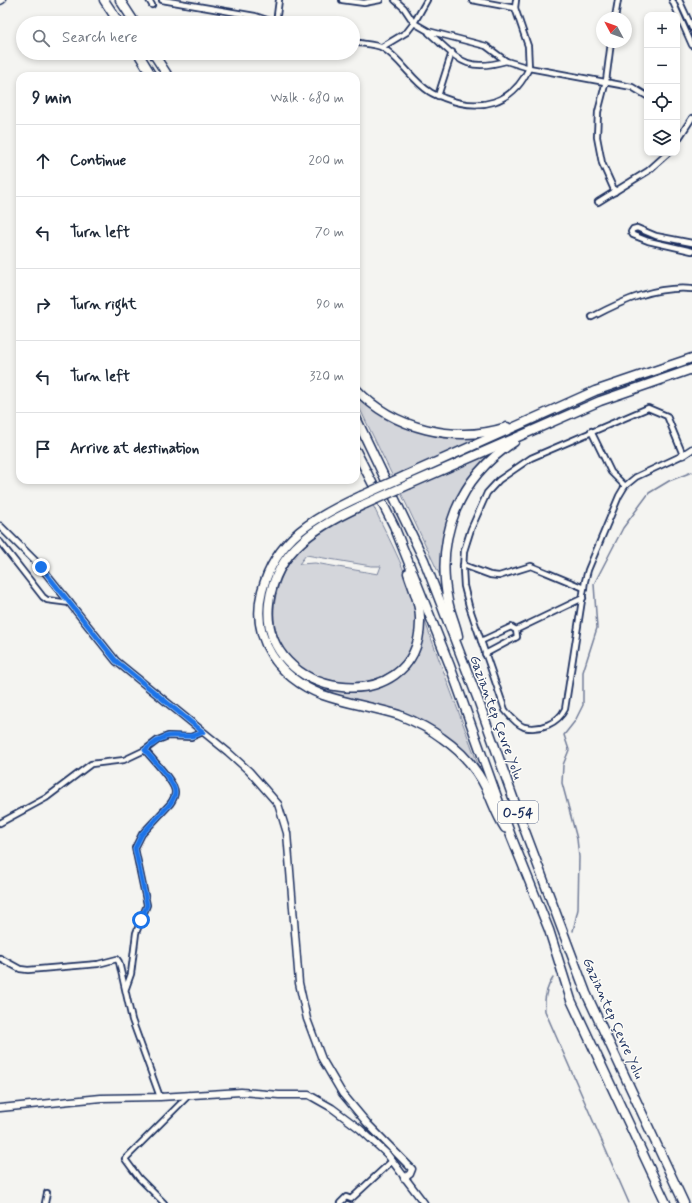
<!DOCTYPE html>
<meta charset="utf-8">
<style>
:root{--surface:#fff;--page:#f6f6f7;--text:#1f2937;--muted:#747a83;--line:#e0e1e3}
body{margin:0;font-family:Mynerve,sans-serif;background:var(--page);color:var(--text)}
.controls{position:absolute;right:12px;top:12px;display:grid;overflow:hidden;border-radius:8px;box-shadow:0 2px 6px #0003}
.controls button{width:36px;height:36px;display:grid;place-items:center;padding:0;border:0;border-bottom:1px solid var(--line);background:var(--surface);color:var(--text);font:20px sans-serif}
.compass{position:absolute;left:596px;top:12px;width:36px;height:36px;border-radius:50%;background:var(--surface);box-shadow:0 2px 6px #0003;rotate:311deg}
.stop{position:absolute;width:12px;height:12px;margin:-9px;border:3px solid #1a73e8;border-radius:50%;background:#fff}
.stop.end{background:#1a73e8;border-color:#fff;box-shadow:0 1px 4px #0008}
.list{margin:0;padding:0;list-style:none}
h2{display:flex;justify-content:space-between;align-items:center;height:52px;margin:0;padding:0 16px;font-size:17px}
h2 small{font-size:13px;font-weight:400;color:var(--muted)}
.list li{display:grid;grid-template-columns:26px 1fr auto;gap:12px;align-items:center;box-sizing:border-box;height:72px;padding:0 16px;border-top:1px solid var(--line)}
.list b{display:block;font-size:15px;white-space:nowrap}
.list em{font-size:13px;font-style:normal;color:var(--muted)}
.icon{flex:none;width:22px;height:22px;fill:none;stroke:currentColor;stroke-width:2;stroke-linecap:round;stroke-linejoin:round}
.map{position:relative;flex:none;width:692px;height:1203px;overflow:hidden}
.search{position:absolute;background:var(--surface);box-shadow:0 2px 6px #0003;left:16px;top:16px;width:344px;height:44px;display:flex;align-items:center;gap:10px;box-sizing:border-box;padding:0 14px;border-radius:22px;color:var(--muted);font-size:15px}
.panel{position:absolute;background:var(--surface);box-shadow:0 2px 6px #0003;left:16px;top:72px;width:344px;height:412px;border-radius:12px}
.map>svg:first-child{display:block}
.green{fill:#d4d6db;stroke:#78829c;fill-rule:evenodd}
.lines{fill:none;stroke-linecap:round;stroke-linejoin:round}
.stream{stroke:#717c98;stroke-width:1.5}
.street-casing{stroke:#1b2f5e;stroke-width:8}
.secondary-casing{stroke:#1b2f5e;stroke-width:9}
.highway-casing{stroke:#1b2f5e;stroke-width:11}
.street{stroke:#fdfcf7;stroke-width:4.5}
.secondary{stroke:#fdfcf7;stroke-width:6}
.highway{stroke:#fdfcf7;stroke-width:8}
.highway-bridge-casing{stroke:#1b2f5e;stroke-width:11;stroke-linecap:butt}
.highway-bridge{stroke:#fdfcf7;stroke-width:8}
.route{stroke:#1a73e8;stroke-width:5}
.labels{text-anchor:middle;stroke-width:3;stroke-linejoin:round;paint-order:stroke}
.shield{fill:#fdfcf7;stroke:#5f6c8c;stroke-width:1}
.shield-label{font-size:13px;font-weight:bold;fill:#1b2f5e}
.street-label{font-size:14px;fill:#1b2f5e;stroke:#fdfcf7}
</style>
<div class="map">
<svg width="692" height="1203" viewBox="0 0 692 1203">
<rect width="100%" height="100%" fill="#f4f4f1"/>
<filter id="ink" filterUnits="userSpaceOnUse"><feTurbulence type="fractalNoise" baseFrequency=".025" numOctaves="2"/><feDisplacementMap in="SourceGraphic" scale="8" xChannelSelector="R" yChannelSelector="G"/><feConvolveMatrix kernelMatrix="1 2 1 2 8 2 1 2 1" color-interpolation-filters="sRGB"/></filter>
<g filter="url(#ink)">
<g class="green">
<path d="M 356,394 C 370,409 393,425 414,429 C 438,433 464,433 489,435 L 393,477 L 356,401 Z"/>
<path d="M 498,448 C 496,452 477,468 473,474 C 446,505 442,539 441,578 L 401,493 Z"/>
<path d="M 373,505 C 388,539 414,581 416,618 C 418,670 371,692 326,679 C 321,678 315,677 311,675 C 256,645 268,576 309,539 C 326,524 351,515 373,505 ZM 306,555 L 371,566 L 381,566 L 378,574 L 315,563 L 299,564 Z"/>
<path d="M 424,619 L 481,772 L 462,750 L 437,730 L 319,689 L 333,692 L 332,689 C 387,695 419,676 424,619 Z"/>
</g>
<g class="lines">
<g class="stream">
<path d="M 573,931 L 578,909 L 579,857 L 577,839 L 562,783 L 563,765 L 569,750 L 564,735 L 575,721 L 583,705 L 583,672 L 597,628 L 594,584 L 623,528 L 649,493 L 669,481 L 692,472"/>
<path d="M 553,978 C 546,988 544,999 545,1011 L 629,1203"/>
</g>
<defs>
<g id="street">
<path d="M 149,0 L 152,5"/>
<path d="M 162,0 L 255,16 L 276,23 L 279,0"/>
<path d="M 342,0 L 364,3 L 380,0"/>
<path d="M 395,0 L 404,8 L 414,23 L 428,31 L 486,46 L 506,61 L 529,68 L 528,46 L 515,8 L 516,0"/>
<path d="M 472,0 L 515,8"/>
<path d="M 672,0 L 692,45"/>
<path d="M 679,0 L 692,28"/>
<path d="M 615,18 L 618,0"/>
<path d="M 429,33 C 458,58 464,73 506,61"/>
<path d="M 353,42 C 362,44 376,44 383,48 C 401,59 412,81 430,92 C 434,95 440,96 444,98 C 480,112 513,104 529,68 L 632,87 L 647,96"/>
<path d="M 611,42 L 606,81 L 598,112 L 597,137 L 602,163 L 615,192"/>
<path d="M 382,47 L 407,32 L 414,23 L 427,0"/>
<path d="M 438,96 L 452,52"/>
<path d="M 677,141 L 692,118"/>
<path d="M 598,202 L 648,171 L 668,153"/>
<path d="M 692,243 L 656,236 L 637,228 L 633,229 L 631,232 L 633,235 L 648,241 L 692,251"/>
<path d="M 592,317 C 624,300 655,286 692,289"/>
<path d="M 648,408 L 667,416 L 683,455 L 636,477 L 625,486 L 619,496 L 588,570 L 585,581 L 565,709 C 558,723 540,731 524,727 C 516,724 510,716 505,710 L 469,606 L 464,586 L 463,569 L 464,551 L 471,529 L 487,493 L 499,480 L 531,458 Z"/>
<path d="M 591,431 L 611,472 L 625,486"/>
<path d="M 0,542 L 43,597 L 47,600 L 70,603"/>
<path d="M 463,565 L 490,575 L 499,576 L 531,566 L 584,588"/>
<path d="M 481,641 L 511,627 L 516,630 L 583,598"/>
<path d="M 485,654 L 517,637 L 516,630"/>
<path d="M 0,823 L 46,798 L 91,764 L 124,760 L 145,750 L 158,740 L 168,736 L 191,737 L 203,732"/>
<path d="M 0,958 L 20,969 L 28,970 L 98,964 L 117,959 L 119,962 L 132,1020 L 160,1097"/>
<path d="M 126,988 L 131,974 L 136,933 L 147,905 L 135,848 L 142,834 L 170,804 C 173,800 175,797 175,792 C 175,782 152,759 145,750"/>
<path d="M 45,1203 L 47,1193"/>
<path d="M 164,1203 L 139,1178 L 125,1159 L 189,1095"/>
<path d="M 340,1203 L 346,1197 L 351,1199 L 392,1161"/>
</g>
<g id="secondary">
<path d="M 0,1 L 2,0"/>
<path d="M 683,455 L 692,449"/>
<path d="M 0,526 L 41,567 L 116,661 L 228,752 L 249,771 L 278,804 L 287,833 L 299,983 L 307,1019 L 322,1059 L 342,1093 L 367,1123 L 412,1169 L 410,1174 L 404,1178"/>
<path d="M 0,1108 L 101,1098 L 160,1097 L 241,1092 L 279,1095 L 309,1095 L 332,1108 L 360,1129 L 387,1154 L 424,1203"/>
</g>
<g id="highway">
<path d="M 104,0 L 119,23"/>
<path d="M 120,0 L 135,23"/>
<path d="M 138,53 L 152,76"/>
<path d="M 153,53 L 168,76"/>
<path d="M 356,389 C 393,429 456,444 507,427"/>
<path d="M 356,418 L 424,560 L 477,697 L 525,831 L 586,993 L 684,1203"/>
<path d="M 356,451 L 394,526 L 450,666 L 511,836 L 549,930 L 571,1000 L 666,1203"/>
<path d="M 405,476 L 595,391 L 692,358"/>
<path d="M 410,484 L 600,401 L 692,369"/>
<path d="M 361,496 C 315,517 276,538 262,591 C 250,639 279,678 323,695 C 348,704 374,707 399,715 C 414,721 429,728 442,738 C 461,751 477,769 487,790 C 493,803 497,816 505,828"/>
<path d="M 365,504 C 320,525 276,548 269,603 C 258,701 419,722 420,622 C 421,605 413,589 408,573"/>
<path d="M 458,636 C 456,624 450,613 448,601 C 435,537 459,477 514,442"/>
</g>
</defs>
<use href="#street" class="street-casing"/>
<use href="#secondary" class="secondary-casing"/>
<use href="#highway" class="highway-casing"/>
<use href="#street" class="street"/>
<use href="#secondary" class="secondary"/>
<use href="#highway" class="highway"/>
<defs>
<g id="highway-bridge">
<path d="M 361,496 L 405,476"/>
<path d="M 365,504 L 410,484"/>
</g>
</defs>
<use href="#highway-bridge" class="highway-bridge-casing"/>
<use href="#highway-bridge" class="highway-bridge"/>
</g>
</g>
<g class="lines" filter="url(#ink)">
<path class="route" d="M 41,567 L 116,661 L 203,732 C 192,739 181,735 169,736 C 160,737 152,745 145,750 C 152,759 175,782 175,792 C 175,797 173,800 170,804 L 142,834 L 135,848 L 147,905 L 141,920"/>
</g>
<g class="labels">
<rect class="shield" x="498" y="801" width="40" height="22" rx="3"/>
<g class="shield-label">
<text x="518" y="817">O-54</text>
</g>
<g class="street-label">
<text transform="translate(497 717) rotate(70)" y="5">Gaziantep Çevre Yolu</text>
<text transform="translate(614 1018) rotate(66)" y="5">Gaziantep Çevre Yolu</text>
</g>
</g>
</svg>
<div class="controls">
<button>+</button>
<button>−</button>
<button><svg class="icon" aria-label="locate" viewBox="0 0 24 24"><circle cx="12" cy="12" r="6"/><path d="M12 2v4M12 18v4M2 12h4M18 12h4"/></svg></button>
<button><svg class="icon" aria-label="layers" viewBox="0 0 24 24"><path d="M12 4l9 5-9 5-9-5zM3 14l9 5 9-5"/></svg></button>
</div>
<svg class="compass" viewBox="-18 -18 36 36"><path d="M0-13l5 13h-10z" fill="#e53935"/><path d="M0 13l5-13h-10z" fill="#747a83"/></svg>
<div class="stop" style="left:141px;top:920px"></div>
<div class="stop end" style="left:41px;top:567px"></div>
<div class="search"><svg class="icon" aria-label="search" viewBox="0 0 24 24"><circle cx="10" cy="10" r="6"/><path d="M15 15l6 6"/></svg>Search here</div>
<section class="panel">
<h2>9 min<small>Walk · 680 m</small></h2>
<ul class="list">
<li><svg class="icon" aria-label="ahead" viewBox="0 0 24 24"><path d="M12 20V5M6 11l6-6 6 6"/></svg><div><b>Continue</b></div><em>200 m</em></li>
<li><svg class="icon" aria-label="left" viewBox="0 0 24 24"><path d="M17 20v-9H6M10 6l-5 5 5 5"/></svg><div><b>Turn left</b></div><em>70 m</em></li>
<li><svg class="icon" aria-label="right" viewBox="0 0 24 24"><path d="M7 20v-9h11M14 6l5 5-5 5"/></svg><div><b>Turn right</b></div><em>90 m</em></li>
<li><svg class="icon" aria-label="left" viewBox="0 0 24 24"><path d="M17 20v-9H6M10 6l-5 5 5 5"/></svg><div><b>Turn left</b></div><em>320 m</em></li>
<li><svg class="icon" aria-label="arrive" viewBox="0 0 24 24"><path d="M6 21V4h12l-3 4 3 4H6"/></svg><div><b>Arrive at destination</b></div></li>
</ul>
</section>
</div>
